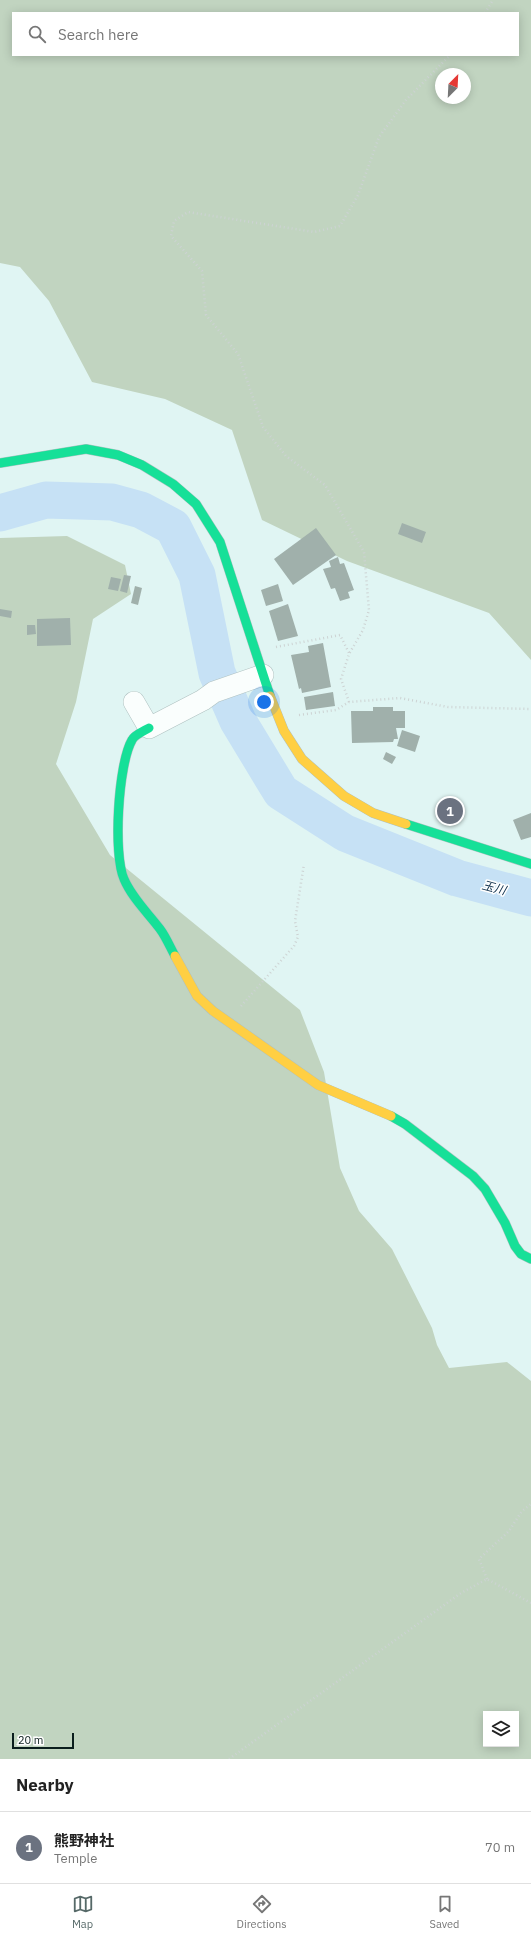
<!DOCTYPE html>
<meta charset="utf-8">
<style>
:root{--surface:#fff;--page:#f6f6f6;--text:#222;--muted:#767676;--line:#e0e0e0;--accent:#566968}
body{margin:0;font-family:"IBM Plex Sans","Noto Sans JP",sans-serif;background:var(--page);color:var(--text)}
.controls{position:absolute;right:12px;bottom:12px;display:grid;overflow:hidden;border-radius:0px;box-shadow:0 2px 10px #0003}
.controls button{width:36px;height:36px;display:grid;place-items:center;padding:0;border:0;border-bottom:1px solid var(--line);background:var(--surface);color:var(--text);font:20px sans-serif}
.compass{position:absolute;left:435px;top:68px;width:36px;height:36px;border-radius:50%;background:var(--surface);box-shadow:0 2px 10px #0003;rotate:24deg}
.scale{position:absolute;left:12px;bottom:10px;width:62px;box-sizing:border-box;padding-left:4px;border:2px solid #0b1e1d;border-top:0;font-size:11px;line-height:14px;white-space:nowrap;color:#0b1e1d;-webkit-text-stroke:3px #fff;paint-order:stroke}
.you{position:absolute;left:264px;top:702px;width:14px;height:14px;margin:-10px;border:3px solid #fff;border-radius:50%;background:#1a73e8;box-shadow:0 0 0 6px #1a73e833}
.badge{display:grid;place-items:center;width:26px;height:26px;border-radius:50%;background:var(--accent);color:#fff;font-size:13px;font-weight:700}
.pin{position:absolute;translate:-50% -50%;border:2px solid #fff;box-shadow:0 1px 4px #0006}
.list{margin:0;padding:0;list-style:none}
h2{display:flex;justify-content:space-between;align-items:center;height:52px;margin:0;padding:0 16px;font-size:17px}
h2 small{font-size:13px;font-weight:400;color:var(--muted)}
.list li{display:grid;grid-template-columns:26px 1fr auto;gap:12px;align-items:center;box-sizing:border-box;height:72px;padding:0 16px;border-top:1px solid var(--line)}
.list b{display:block;font-size:15px;white-space:nowrap}
.list p{margin:0;font-size:13px;white-space:nowrap;color:var(--muted)}
.list em{font-size:13px;font-style:normal;color:var(--muted)}
.icon{flex:none;width:22px;height:22px;fill:none;stroke:currentColor;stroke-width:2;stroke-linecap:round;stroke-linejoin:round}
.map{position:relative;flex:none;width:531px;height:1759px;overflow:hidden}
.search{position:absolute;background:var(--surface);box-shadow:0 2px 10px #0003;left:12px;right:12px;top:12px;height:44px;display:flex;align-items:center;gap:10px;box-sizing:border-box;padding:0 14px;border-radius:0px;color:var(--muted);font-size:15px}
.sheet{height:124px;background:var(--surface)}
nav{display:flex;justify-content:space-around;align-items:center;box-sizing:border-box;height:56px;border-top:1px solid var(--line);background:var(--surface);font-size:11px;color:var(--muted)}
nav a{display:grid;justify-items:center;gap:2px}
nav .on{color:var(--accent)}
.map>svg:first-child{display:block}
.forest{fill:#c1d4c0;fill-rule:evenodd}
.lines{fill:none;stroke-linecap:round;stroke-linejoin:round}
.river{stroke:#c6e1f5;stroke-width:37}
.building{fill:#a0b0ab}
.street-casing{stroke:#afc1c0;stroke-width:22}
.fast-casing{stroke:#afc1c0;stroke-width:10}
.slow-casing{stroke:#afc1c0;stroke-width:10}
.path{stroke:#cdd3d3;stroke-width:2.5;stroke-dasharray:1 3;stroke-linecap:butt}
.street{stroke:#fafefd;stroke-width:21}
.fast{stroke:#16e098;stroke-width:9}
.slow{stroke:#ffcf43;stroke-width:9}
.labels{text-anchor:middle;stroke-width:3;stroke-linejoin:round;paint-order:stroke}
.water-label{font-size:12px;font-style:italic;fill:#0a2c49;stroke:#fff}
</style>
<div class="map">
<svg width="531" height="1759" viewBox="0 0 531 1759">
<rect width="100%" height="100%" fill="#e0f5f3"/>
<g class="forest">
<path d="M 0,0 L 531,0 L 531,660 L 489,613 L 347,561 L 262,520 L 232,430 L 165,399 L 92,382 L 49,301 L 20,267 L 0,263 ZM 13,13 L 518,13 L 518,55 L 13,55 ZM 441,74 L 465,74 L 465,98 L 441,98 Z"/>
<path d="M 67,536 L 125,565 L 131,594 L 93,619 L 76,702 L 56,764 L 110,855 L 300,1010 L 324,1072 L 340,1168 L 359,1211 L 392,1249 L 432,1328 L 437,1345 L 449,1368 L 507,1362 L 531,1381 L 531,1759 L 0,1759 L 0,538 ZM 486,1714 L 516,1714 L 516,1744 L 486,1744 Z"/>
</g>
<g class="lines">
<path class="river" d="M 0,513 L 46,500 L 112,502 L 141,510 L 173,527 L 197,575 L 217,673 L 238,721 L 281,792 L 345,833 L 457,878 L 531,898"/>
</g>
<g class="building">
<path d="M 402,523 L 426,532 L 422,543 L 398,534 Z"/>
<path d="M 316,528 L 336,555 L 293,585 L 274,559 Z"/>
<path d="M 338,557 L 340,564 L 344,563 L 354,590 L 348,592 L 350,598 L 340,601 L 335,588 L 331,589 L 323,569 L 331,567 L 329,561 Z"/>
<path d="M 124,575 L 131,576 L 127,593 L 120,591 Z"/>
<path d="M 111,577 L 121,579 L 118,591 L 108,589 Z"/>
<path d="M 278,584 L 283,601 L 266,606 L 261,590 Z"/>
<path d="M 135,586 L 142,588 L 138,605 L 131,603 Z"/>
<path d="M 288,604 L 298,636 L 278,641 L 269,611 Z"/>
<path d="M 0,609 L 12,611 L 11,618 L 0,616 Z"/>
<path d="M 70,618 L 71,645 L 37,646 L 37,619 Z"/>
<path d="M 27,625 L 35,625 L 36,634 L 27,635 Z"/>
<path d="M 323,643 L 331,687 L 302,693 L 301,688 L 299,689 L 291,655 L 309,652 L 308,646 Z"/>
<path d="M 333,692 L 335,706 L 306,710 L 304,697 Z"/>
<path d="M 373,707 L 393,707 L 393,711 L 405,711 L 405,728 L 396,728 L 398,739 L 394,739 L 393,742 L 352,743 L 351,711 L 373,711 Z"/>
<path d="M 402,730 L 420,736 L 415,752 L 397,746 Z"/>
<path d="M 386,752 L 396,757 L 392,764 L 383,759 Z"/>
<path d="M 531,813 L 531,837 L 521,840 L 513,820 Z"/>
</g>
<g class="lines">
<defs>
<path id="street" d="M 134,702 L 149,728 L 203,700 L 214,692 L 263,675"/>
<g id="fast">
<path d="M 0,463 L 86,449 L 118,455 L 142,465 L 173,484 L 196,504 L 220,542 L 270,696"/>
<path d="M 149,728 C 144,731 134,735 132,740 C 118,764 113,855 124,879 C 132,898 148,913 160,929 C 166,937 170,947 175,956"/>
<path d="M 406,824 L 531,864"/>
<path d="M 391,1116 L 405,1124 L 473,1176 L 485,1189 L 505,1223 L 515,1246 L 521,1254 L 531,1259"/>
</g>
<g id="slow">
<path d="M 270,696 L 284,731 L 302,759 L 344,796 L 373,813 L 406,824"/>
<path d="M 175,956 L 197,996 L 213,1011 L 318,1085 L 391,1116"/>
</g>
</defs>
<use href="#street" class="street-casing"/>
<use href="#fast" class="fast-casing"/>
<use href="#slow" class="slow-casing"/>
<g class="path">
<path d="M 485,13 L 493,0"/>
<path d="M 276,647 L 340,635 L 349,653"/>
<path d="M 349,702 L 341,679 L 349,654 L 363,630 L 369,610 L 364,552 L 325,485 L 286,456 L 263,427 L 238,354 L 206,315 L 202,271 L 171,236 L 174,221 L 188,212 L 314,232 L 340,226 L 358,195 L 379,137 L 406,100 L 450,55"/>
<path d="M 299,715 L 336,710 L 349,702 L 400,698 L 448,707 L 531,709"/>
<path d="M 241,1006 L 294,946 L 298,937 L 295,921 L 304,864"/>
<path d="M 487,1579 L 479,1559 L 509,1531 L 522,1511 L 531,1504"/>
<path d="M 229,1759 L 461,1593 L 487,1579 L 531,1603"/>
</g>
<use href="#street" class="street"/>
<use href="#fast" class="fast"/>
<use href="#slow" class="slow"/>
</g>
<g class="labels">
<g class="water-label">
<text transform="translate(494 888) rotate(15)" y="4">玉川</text>
</g>
</g>
</svg>
<div class="controls">
<button><svg class="icon" aria-label="layers" viewBox="0 0 24 24"><path d="M12 4l9 5-9 5-9-5zM3 14l9 5 9-5"/></svg></button>
</div>
<svg class="compass" viewBox="-18 -18 36 36"><path d="M0-13l5 13h-10z" fill="#e53935"/><path d="M0 13l5-13h-10z" fill="#767676"/></svg>
<div class="scale">20 m</div>
<div class="you"></div>
<div class="pin badge" style="left:450px;top:811px;background:#6b7280">1</div>
<div class="search"><svg class="icon" aria-label="search" viewBox="0 0 24 24"><circle cx="10" cy="10" r="6"/><path d="M15 15l6 6"/></svg>Search here</div>
</div>
<section class="sheet">
<h2>Nearby<small></small></h2>
<ul class="list">
<li><span class="badge" style="background:#6b7280">1</span><div><b>熊野神社</b><p>Temple</p></div><em>70 m</em></li>
</ul>
</section>
<nav>
<a class="on"><svg class="icon" aria-label="map" viewBox="0 0 24 24"><path d="M3 6l6-2 6 2 6-2v14l-6 2-6-2-6 2zM9 4v14M15 6v14"/></svg>Map</a>
<a><svg class="icon" aria-label="directions" viewBox="0 0 24 24"><path d="M12 3l9 9-9 9-9-9zM9 14v-3h6M13 9l2 2-2 2"/></svg>Directions</a>
<a><svg class="icon" aria-label="saved" viewBox="0 0 24 24"><path d="M7 4h10v16l-5-4-5 4z"/></svg>Saved</a>
</nav>
